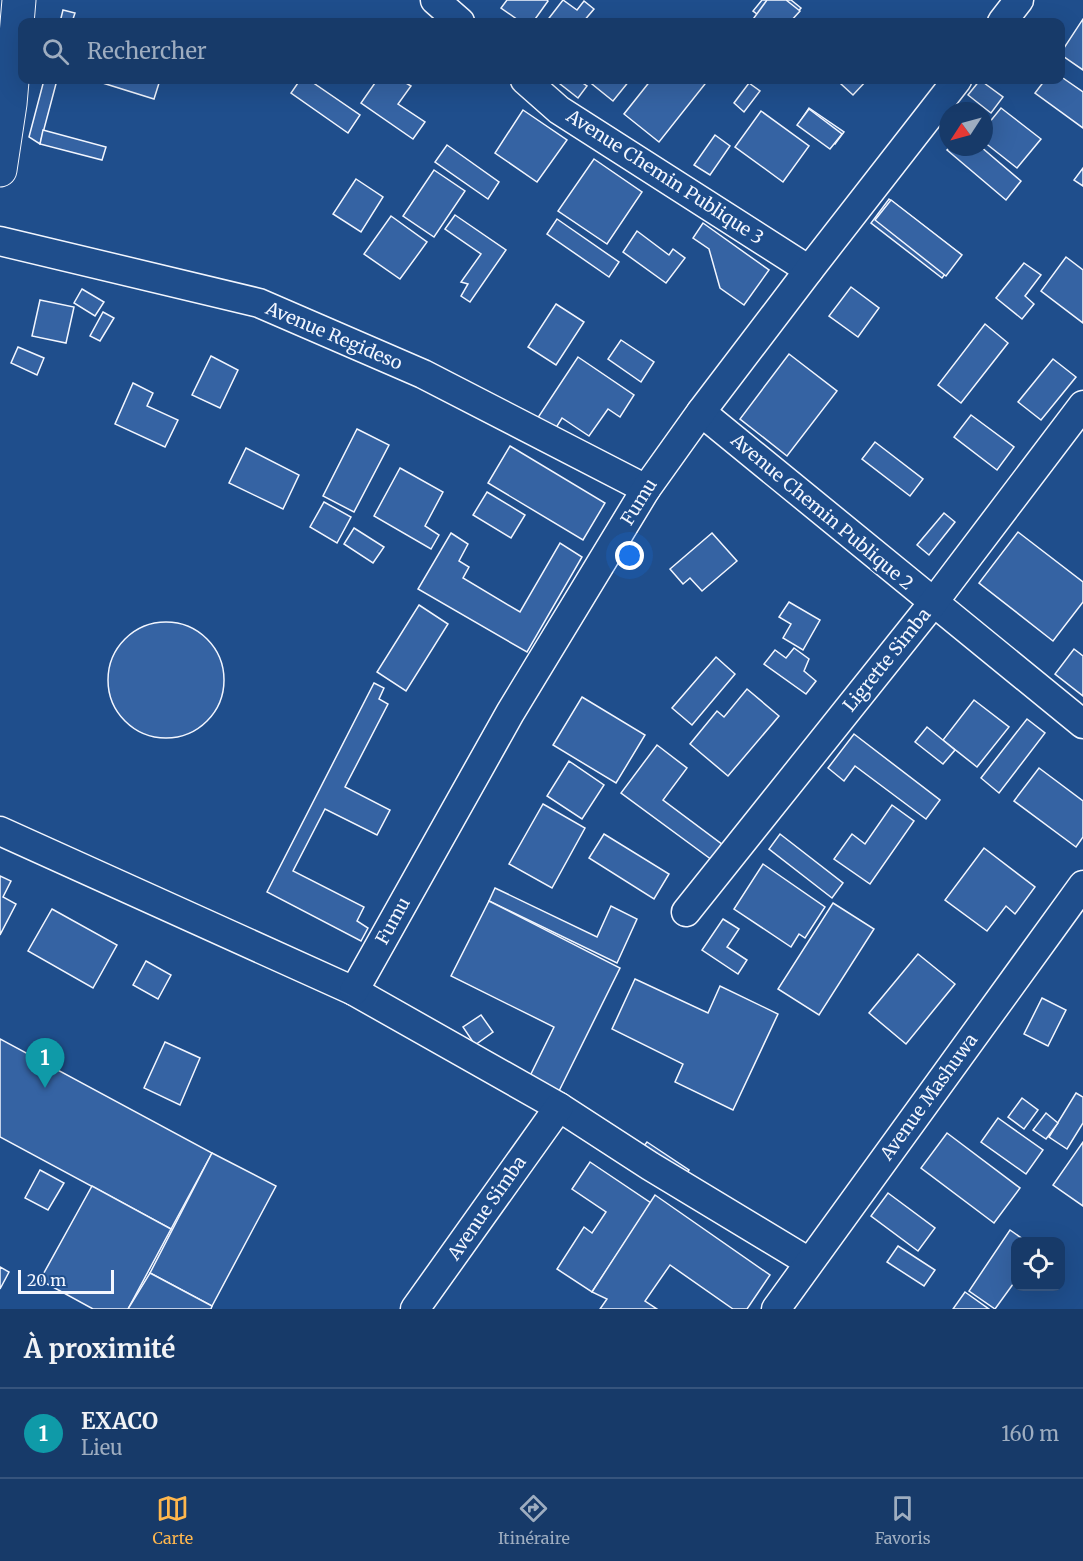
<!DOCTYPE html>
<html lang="fr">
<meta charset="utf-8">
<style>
:root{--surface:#173a69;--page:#244571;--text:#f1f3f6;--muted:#9eadc0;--line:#36547d;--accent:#ffb74d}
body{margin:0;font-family:Merriweather,serif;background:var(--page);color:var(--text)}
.controls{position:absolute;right:18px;bottom:18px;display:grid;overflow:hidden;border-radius:12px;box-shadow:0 6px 24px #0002}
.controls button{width:54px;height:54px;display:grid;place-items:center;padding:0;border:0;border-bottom:2px solid var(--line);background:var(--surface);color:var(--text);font:30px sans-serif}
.compass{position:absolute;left:939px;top:102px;width:54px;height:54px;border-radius:50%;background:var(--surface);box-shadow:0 6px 24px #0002;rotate:234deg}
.scale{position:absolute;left:18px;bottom:15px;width:96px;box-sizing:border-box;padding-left:6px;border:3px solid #f2f6ff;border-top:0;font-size:16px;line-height:21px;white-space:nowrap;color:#f2f6ff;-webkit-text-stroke:4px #1f4e8c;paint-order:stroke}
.you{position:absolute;left:630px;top:556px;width:21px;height:21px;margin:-15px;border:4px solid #fff;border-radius:50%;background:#1a73e8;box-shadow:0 0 0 9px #1a73e833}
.badge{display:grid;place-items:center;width:39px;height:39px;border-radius:50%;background:var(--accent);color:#fff;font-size:20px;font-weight:700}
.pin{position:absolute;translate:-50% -50px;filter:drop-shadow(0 2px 3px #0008)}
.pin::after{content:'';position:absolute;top:32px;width:21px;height:18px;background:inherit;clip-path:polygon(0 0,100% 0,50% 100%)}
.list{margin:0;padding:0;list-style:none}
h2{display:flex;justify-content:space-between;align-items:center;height:78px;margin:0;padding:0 24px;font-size:26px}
h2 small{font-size:20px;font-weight:400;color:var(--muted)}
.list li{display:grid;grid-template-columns:39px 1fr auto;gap:18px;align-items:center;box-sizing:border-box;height:90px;padding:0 24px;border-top:2px solid var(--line)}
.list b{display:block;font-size:22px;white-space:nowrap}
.list p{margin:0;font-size:20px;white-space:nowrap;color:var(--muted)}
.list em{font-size:20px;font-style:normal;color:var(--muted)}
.icon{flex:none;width:33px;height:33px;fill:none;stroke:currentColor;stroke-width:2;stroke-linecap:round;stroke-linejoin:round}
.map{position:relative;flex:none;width:1083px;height:1309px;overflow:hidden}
.search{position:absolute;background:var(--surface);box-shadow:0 6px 24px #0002;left:18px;right:18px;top:18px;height:66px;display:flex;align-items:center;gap:15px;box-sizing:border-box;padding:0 21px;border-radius:12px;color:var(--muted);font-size:22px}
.sheet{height:168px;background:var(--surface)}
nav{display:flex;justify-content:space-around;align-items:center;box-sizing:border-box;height:84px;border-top:2px solid var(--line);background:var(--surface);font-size:16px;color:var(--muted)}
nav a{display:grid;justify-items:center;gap:3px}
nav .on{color:var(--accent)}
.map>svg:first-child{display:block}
.building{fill:#3563a3;stroke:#f2f6ff;stroke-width:1.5}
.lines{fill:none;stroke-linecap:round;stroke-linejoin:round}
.street-casing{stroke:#f2f6ff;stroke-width:31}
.secondary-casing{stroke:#f2f6ff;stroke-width:35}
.street{stroke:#1f4e8c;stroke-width:28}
.secondary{stroke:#1f4e8c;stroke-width:33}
.labels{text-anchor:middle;stroke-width:4.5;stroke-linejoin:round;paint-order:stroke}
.street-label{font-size:18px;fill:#f2f6ff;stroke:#1f4e8c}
</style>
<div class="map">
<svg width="1083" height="1309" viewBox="0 0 1083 1309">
<rect width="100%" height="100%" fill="#1f4e8c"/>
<g class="building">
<path d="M 507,0 L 547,0 L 548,1 L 533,22 L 521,22 L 501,8 Z"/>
<path d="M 563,0 L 577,10 L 584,1 L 594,9 L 583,22 L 546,22 Z"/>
<path d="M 762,0 L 791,0 L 801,8 L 789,22 L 768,22 L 753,11 Z"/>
<path d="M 767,0 L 786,0 L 800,11 L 790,22 L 751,22 Z"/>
<path d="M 63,10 L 75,13 L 72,22 L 60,22 Z"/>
<path d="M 1083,19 L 1083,70 L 1060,54 Z"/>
<path d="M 1060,76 L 1083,92 L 1083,128 L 1035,93 L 1045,80 L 1060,80 Z"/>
<path d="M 44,80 L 57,80 L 40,144 L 29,137 Z"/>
<path d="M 93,80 L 160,80 L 154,99 Z"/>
<path d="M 300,80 L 309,80 L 360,115 L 348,133 L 291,93 Z"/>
<path d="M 377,80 L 383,80 L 387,82 L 389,80 L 401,80 L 411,86 L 398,104 L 425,122 L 413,139 L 361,103 Z"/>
<path d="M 555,80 L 578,80 L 587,86 L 578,98 Z"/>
<path d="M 587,80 L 630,80 L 613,101 Z"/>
<path d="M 651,80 L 699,80 L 705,84 L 659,142 L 624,114 Z"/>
<path d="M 845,80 L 867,80 L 853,95 L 841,84 Z"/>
<path d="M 980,80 L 1003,97 L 991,113 L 968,95 Z"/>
<path d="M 749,83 L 760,91 L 744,112 L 734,103 Z"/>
<path d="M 809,108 L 844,132 L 835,144 L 801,120 Z"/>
<path d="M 1001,108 L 1041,139 L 1017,168 L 984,142 L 984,129 Z"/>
<path d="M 809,109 L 842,134 L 830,149 L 797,125 Z"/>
<path d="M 523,110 L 567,140 L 537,182 L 495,153 Z"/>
<path d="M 761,111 L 809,146 L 783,182 L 735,147 Z"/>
<path d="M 43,130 L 106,147 L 102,160 L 40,144 Z"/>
<path d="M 715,135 L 730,146 L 710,175 L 694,165 Z"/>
<path d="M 447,145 L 499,182 L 488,199 L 435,162 Z"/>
<path d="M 950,147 L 981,147 L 1021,181 L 1006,200 L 947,150 Z"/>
<path d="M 594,159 L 642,192 L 607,244 L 558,211 Z"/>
<path d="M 1083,168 L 1083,186 L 1074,180 Z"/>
<path d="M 434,170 L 465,191 L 434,237 L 403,216 Z"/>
<path d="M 356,179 L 383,197 L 361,232 L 333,214 Z"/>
<path d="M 889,199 L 960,254 L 942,278 L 871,223 Z"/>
<path d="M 891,200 L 962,255 L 946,276 L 875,220 Z"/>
<path d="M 455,215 L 506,250 L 470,302 L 461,296 L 468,284 L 461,282 L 481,254 L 445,229 Z"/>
<path d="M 391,216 L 427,242 L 400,279 L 364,254 Z"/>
<path d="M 557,219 L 619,262 L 609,277 L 547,234 Z"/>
<path d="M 703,223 L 769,270 L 744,305 L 720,288 L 709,249 L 693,238 Z"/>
<path d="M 637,231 L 669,255 L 673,249 L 685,258 L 666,283 L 623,252 Z"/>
<path d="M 1066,257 L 1083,270 L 1083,323 L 1041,291 Z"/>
<path d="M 1024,263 L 1041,275 L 1025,296 L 1034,304 L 1022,319 L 996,298 Z"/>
<path d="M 851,287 L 879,308 L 858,337 L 829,316 Z"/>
<path d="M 82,289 L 104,302 L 95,316 L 74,303 Z"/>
<path d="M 40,300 L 74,307 L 66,343 L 32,336 Z"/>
<path d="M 556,304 L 584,322 L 556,365 L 528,347 Z"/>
<path d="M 103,312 L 114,318 L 100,341 L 90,336 Z"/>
<path d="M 985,324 L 1008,343 L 961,403 L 938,385 Z"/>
<path d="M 621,340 L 654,362 L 641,382 L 608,359 Z"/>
<path d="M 18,347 L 44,358 L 37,375 L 11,363 Z"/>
<path d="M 789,354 L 837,391 L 787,456 L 740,419 Z"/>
<path d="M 211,356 L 238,370 L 220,408 L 192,395 Z"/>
<path d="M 578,357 L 634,395 L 620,417 L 608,409 L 589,436 L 562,418 L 554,431 L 537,419 Z"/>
<path d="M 1053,359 L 1076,377 L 1041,420 L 1018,402 Z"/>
<path d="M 133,383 L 153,393 L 147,406 L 178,420 L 165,447 L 115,424 Z"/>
<path d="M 971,415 L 1014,447 L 997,470 L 954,437 Z"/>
<path d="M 357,429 L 389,445 L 354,512 L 323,496 Z"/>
<path d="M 875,442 L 923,479 L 910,496 L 862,459 Z"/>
<path d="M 510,446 L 605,503 L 583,540 L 488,483 Z"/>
<path d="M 246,448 L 299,475 L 283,509 L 229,483 Z"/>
<path d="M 400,468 L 443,492 L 425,526 L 439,535 L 431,549 L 374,516 Z"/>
<path d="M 487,492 L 525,515 L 511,538 L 473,515 Z"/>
<path d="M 324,502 L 351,517 L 337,543 L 310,527 Z"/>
<path d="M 944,513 L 955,522 L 929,555 L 917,545 Z"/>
<path d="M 354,528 L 384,547 L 373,563 L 344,544 Z"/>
<path d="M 1018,532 L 1083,582 L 1083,602 L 1053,641 L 979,583 Z"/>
<path d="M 451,533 L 468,544 L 459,561 L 469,567 L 463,578 L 520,612 L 560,543 L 582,557 L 527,652 L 418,589 Z"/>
<path d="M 712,533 L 737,561 L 702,591 L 690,578 L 683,584 L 670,569 Z"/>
<path d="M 789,602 L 820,620 L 803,650 L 783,638 L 791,624 L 779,617 Z"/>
<path d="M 419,605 L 448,624 L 406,691 L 377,672 Z"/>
<circle cx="166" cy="680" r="58"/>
<path d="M 794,648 L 809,659 L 804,671 L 816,681 L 806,694 L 764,664 L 775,650 L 786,658 Z"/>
<path d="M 1074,649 L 1083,656 L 1083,696 L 1055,674 Z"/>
<path d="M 716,657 L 735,674 L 692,725 L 672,708 Z"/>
<path d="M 374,683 L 384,688 L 379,699 L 388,704 L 345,787 L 390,810 L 377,835 L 325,809 L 293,871 L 364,907 L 357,921 L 368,928 L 361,941 L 267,892 Z"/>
<path d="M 747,689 L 779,716 L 728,776 L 690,744 L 717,711 L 724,717 Z"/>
<path d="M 582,697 L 645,735 L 616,783 L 553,745 Z"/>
<path d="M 974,700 L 1009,727 L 977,767 L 943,740 Z"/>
<path d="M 1027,719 L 1045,733 L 999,793 L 981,778 Z"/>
<path d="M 927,727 L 955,750 L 943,764 L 915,742 Z"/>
<path d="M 854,734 L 940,800 L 926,819 L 855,766 L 844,781 L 828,768 Z"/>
<path d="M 657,745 L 687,768 L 663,800 L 723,845 L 712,860 L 621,793 Z"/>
<path d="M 569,761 L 604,785 L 582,819 L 547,796 Z"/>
<path d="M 1039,768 L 1083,801 L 1083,837 L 1076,847 L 1014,801 Z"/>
<path d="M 543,804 L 585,828 L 552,888 L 509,864 Z"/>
<path d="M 892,805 L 914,821 L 870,884 L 834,859 L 852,834 L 865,844 Z"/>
<path d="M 604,834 L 669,874 L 654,899 L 589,858 Z"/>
<path d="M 780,834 L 843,883 L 832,898 L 769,849 Z"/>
<path d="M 984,848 L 1035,887 L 1015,914 L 1006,906 L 987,931 L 945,900 Z"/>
<path d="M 763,864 L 825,907 L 805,938 L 799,934 L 791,947 L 734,909 Z"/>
<path d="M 0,876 L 11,881 L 3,897 L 16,904 L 0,935 Z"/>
<path d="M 495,888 L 597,937 L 611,906 L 637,919 L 617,963 L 489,901 Z"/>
<path d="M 489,901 L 620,968 L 558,1093 L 529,1078 L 554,1027 L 451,976 Z"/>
<path d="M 833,903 L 874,929 L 819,1015 L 778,989 Z"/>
<path d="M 52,909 L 117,945 L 93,988 L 28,951 Z"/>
<path d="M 723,919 L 739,929 L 727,947 L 747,960 L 738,974 L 702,950 Z"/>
<path d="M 918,954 L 955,984 L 906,1044 L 869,1013 Z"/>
<path d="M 146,961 L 171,975 L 158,999 L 133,985 Z"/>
<path d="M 635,979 L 708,1013 L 720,986 L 778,1014 L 733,1110 L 675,1082 L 683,1064 L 612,1029 Z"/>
<path d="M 1042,998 L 1066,1010 L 1048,1046 L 1024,1034 Z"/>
<path d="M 481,1015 L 493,1032 L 475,1045 L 463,1027 Z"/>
<path d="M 0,1039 L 212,1153 L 171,1229 L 0,1137 Z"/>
<path d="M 165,1042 L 200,1058 L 180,1105 L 144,1088 Z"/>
<path d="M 1076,1093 L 1083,1097 L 1083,1123 L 1067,1149 L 1049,1137 Z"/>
<path d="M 1022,1098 L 1038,1110 L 1024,1129 L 1008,1117 Z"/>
<path d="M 1046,1113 L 1058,1123 L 1046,1139 L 1033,1130 Z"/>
<path d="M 998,1118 L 1043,1150 L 1026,1174 L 981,1142 Z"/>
<path d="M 947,1133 L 1020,1188 L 994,1223 L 921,1168 Z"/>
<path d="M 647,1142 L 689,1170 L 682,1181 L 639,1152 Z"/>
<path d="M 1083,1142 L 1083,1206 L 1053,1185 Z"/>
<path d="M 212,1153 L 276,1186 L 212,1306 L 150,1273 Z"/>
<path d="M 590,1162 L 651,1203 L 592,1292 L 557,1269 L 584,1227 L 592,1233 L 606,1212 L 572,1189 Z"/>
<path d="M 40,1170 L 64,1183 L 48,1210 L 25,1198 Z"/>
<path d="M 92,1186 L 171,1229 L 128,1309 L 93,1309 L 40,1280 Z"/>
<path d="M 888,1193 L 935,1228 L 918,1251 L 871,1216 Z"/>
<path d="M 655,1195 L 770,1275 L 747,1309 L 733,1309 L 670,1265 L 645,1301 L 657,1309 L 600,1309 L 607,1299 L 592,1292 Z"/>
<path d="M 1010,1230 L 1027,1242 L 1016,1242 L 1016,1280 L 995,1309 L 969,1291 Z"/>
<path d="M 898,1246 L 935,1270 L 924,1286 L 887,1262 Z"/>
<path d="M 0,1267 L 9,1272 L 0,1289 Z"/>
<path d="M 150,1273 L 212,1306 L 211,1309 L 128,1309 Z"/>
<path d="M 965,1292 L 989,1309 L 953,1309 Z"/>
</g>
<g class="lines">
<defs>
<g id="street">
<path d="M 435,0 L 460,22"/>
<path d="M 1002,22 L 1019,0"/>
<path d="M 525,80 L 559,110 L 809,270"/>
<path d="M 0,241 L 259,303 L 423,374 L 646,489"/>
<path d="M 701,412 L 1083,724"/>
<path d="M 0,831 L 354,991 L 559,1107 L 650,1166 L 809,1262"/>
<path d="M 686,912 L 933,603 L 1083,405"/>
<path d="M 354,991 L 510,713 L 646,489 L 701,412 L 809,270 L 957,80"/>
<path d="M 415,1309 L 559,1107"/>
<path d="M 776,1309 L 1083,885"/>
</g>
<path id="secondary" d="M 0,170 L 10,104 L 19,0"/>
</defs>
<use href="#street" class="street-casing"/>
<use href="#secondary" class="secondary-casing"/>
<use href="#street" class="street"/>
<use href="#secondary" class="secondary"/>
</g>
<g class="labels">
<g class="street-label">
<text transform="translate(665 177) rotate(33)" y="6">Avenue Chemin Publique 3</text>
<text transform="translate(334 336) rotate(23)" y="6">Avenue Regideso</text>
<text transform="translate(639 502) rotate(-58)" y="6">Fumu</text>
<text transform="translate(822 512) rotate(40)" y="6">Avenue Chemin Publique 2</text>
<text transform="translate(887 660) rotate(-51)" y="6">Ligrette Simba</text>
<text transform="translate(393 921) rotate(-61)" y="6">Fumu</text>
<text transform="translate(929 1097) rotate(-54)" y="6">Avenue Mashuwa</text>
<text transform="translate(487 1208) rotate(-55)" y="6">Avenue Simba</text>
</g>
</g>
</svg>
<div class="controls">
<button><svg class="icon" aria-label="locate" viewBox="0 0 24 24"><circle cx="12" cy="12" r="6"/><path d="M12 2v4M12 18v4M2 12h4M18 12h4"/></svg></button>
</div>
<svg class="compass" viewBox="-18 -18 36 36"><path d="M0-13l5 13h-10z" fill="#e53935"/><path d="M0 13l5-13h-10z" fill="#9eadc0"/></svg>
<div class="scale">20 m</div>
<div class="you"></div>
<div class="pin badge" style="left:45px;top:1088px;background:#0f9aa8">1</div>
<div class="search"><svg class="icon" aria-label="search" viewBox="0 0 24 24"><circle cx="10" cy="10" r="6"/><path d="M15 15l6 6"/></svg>Rechercher</div>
</div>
<section class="sheet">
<h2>À proximité<small></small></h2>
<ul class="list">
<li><span class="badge" style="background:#0f9aa8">1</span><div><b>EXACO</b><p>Lieu</p></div><em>160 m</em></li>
</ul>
</section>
<nav>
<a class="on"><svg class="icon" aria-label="map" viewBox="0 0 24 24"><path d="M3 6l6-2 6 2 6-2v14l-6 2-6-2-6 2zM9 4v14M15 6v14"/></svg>Carte</a>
<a><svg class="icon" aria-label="directions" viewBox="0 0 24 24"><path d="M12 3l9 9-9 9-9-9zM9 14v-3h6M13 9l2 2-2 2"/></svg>Itinéraire</a>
<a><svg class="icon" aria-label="saved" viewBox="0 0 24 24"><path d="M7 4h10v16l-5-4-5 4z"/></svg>Favoris</a>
</nav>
